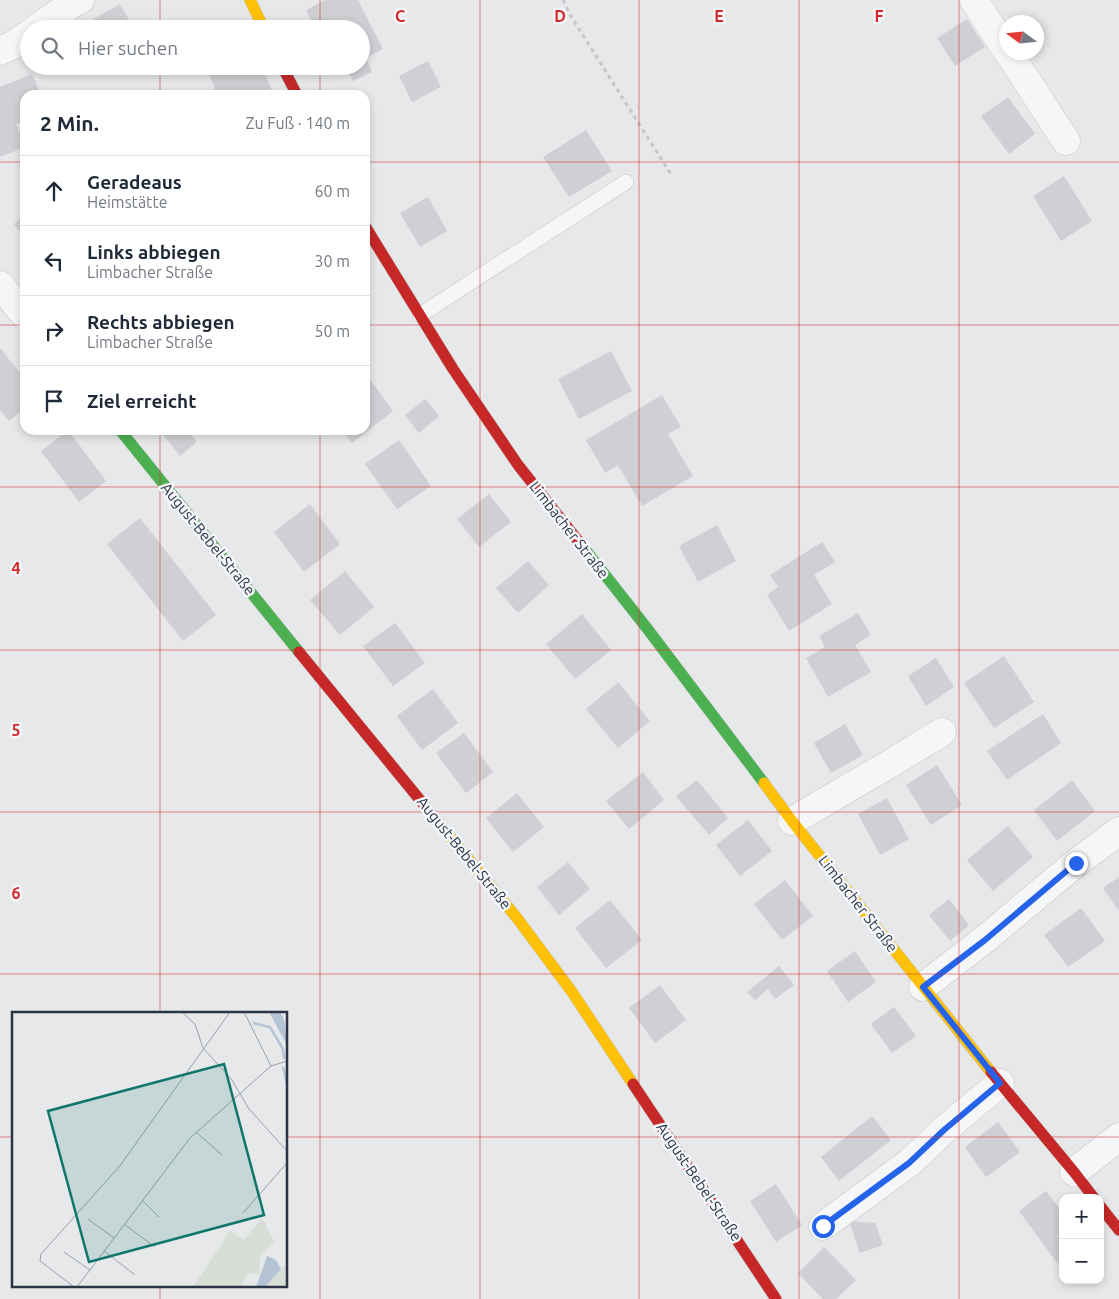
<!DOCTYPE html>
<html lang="de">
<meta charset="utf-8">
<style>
:root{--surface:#fff;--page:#f6f6f7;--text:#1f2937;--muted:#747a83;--line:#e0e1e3}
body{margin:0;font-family:Ubuntu,sans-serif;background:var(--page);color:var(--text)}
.controls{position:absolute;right:15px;bottom:15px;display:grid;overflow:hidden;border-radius:10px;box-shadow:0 2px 8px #0003}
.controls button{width:45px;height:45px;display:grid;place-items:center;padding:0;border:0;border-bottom:1px solid var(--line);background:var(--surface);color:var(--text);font:25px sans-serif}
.compass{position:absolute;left:999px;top:15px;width:45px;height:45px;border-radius:50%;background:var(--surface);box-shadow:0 2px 8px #0003;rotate:285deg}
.stop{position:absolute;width:15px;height:15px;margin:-11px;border:4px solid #2563eb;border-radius:50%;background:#fff}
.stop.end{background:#2563eb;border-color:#fff;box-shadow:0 1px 5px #0008}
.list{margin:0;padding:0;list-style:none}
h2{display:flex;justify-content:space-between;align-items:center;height:65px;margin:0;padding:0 20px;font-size:21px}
h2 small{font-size:16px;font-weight:400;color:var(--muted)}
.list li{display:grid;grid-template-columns:32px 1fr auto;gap:15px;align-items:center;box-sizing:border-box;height:70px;padding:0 20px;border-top:1px solid var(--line)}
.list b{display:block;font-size:19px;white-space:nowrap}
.list p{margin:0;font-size:16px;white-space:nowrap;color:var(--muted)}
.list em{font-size:16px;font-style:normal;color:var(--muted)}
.icon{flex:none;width:28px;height:28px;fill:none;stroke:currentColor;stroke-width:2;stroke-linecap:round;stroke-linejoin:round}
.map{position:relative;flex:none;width:1119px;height:1299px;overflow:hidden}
.search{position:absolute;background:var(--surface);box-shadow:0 2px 8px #0003;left:20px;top:20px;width:350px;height:55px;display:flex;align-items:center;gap:12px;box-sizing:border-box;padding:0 18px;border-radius:28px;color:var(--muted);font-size:19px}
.panel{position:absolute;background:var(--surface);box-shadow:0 2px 8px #0003;left:20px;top:90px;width:350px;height:345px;border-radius:15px}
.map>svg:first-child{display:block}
.building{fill:#ced0d3}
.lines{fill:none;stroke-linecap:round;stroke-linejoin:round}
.lane-casing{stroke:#c4c6c8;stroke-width:16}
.street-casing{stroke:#c4c6c8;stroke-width:29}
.fast-casing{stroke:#c4c6c8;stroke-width:12}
.slow-casing{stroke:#c4c6c8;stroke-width:12}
.jam-casing{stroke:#c4c6c8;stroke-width:12}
.path{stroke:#c5c6ca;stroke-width:3;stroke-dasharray:4 4;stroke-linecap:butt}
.lane{stroke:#f5f6f7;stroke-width:15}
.street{stroke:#f5f6f7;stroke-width:28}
.fast{stroke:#4caf50;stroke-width:11}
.slow{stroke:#ffc107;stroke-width:11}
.jam{stroke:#c62828;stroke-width:11}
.route{stroke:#2563eb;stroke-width:6}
.grid{fill:none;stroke:#d62828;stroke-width:1;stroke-opacity:0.55}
.labels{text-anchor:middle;stroke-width:5;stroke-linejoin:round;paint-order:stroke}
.street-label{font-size:15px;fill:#2b3445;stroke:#f4f6f9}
.inset-river{fill:none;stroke:#b4c4d5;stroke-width:2.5}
.inset-road{fill:none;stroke:#9ba0a8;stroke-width:1}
.view{fill:#0f766e;fill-opacity:0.15;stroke:#0f766e;stroke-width:2.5}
.inset-edge{fill:none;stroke:#2b3445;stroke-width:2.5}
.grid-label{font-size:16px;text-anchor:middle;font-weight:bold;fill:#d62828;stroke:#f4f6f9;stroke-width:5;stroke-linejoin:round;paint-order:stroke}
</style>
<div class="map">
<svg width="1119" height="1299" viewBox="0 0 1119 1299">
<rect width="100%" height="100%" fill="#e6e8ea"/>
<g class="building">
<path d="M 325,0 L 358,0 L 383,49 L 366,58 L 372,72 L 353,81 L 346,66 L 361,66 L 361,29 L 315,29 L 306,10 Z"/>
<path d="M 120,4 L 134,29 L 94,29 L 90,21 Z"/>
<path d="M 967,19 L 985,47 L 955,66 L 937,38 Z"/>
<path d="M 428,61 L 441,87 L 412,102 L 399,76 Z"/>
<path d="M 206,66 L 262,66 L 272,91 L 262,95 L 236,95 L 235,92 L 227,95 L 217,95 Z"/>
<path d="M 32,74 L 41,95 L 25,95 L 25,121 L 16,124 L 25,147 L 0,157 L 0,87 Z"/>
<path d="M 1008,97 L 1035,134 L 1009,154 L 981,116 Z"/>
<path d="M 586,130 L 612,171 L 569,197 L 543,157 Z"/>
<path d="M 1064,176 L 1092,221 L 1061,241 L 1033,196 Z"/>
<path d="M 428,197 L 447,231 L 420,247 L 400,213 Z"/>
<path d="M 25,215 L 25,238 L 14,224 Z"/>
<path d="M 0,348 L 25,379 L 25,408 L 9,421 L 0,410 Z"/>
<path d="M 611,351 L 632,391 L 579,419 L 558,379 Z"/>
<path d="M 369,378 L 393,411 L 352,443 L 342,430 L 365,430 L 365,381 Z"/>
<path d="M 662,395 L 681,427 L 668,434 L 693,476 L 642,506 L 618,465 L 605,473 L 586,440 Z"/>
<path d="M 425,399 L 439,416 L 419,433 L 405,415 Z"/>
<path d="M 68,430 L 106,481 L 79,502 L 41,451 Z"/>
<path d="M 159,430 L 187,430 L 197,442 L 180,456 Z"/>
<path d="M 399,440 L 431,486 L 397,509 L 365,464 Z"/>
<path d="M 489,494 L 511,522 L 479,547 L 457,519 Z"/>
<path d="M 310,504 L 340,544 L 304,572 L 274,532 Z"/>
<path d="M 140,518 L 216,615 L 183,641 L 107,544 Z"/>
<path d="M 717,525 L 736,561 L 698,582 L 679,546 Z"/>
<path d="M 822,542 L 835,562 L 814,575 L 832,604 L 789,631 L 767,595 L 778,587 L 770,575 Z"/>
<path d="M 528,561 L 549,585 L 518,613 L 496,588 Z"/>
<path d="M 345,571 L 374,607 L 340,635 L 310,600 Z"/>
<path d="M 858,613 L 871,635 L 855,645 L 871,672 L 828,697 L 806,658 L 825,647 L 819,636 Z"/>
<path d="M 582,614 L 611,650 L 575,679 L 546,644 Z"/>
<path d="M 395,623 L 425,663 L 393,686 L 363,646 Z"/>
<path d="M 1004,656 L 1034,702 L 994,728 L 964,683 Z"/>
<path d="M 936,658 L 954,687 L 926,706 L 908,676 Z"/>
<path d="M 618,682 L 650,721 L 618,748 L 586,709 Z"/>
<path d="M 433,689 L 458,723 L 422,750 L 397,716 Z"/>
<path d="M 1043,714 L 1061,743 L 1007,780 L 987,751 Z"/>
<path d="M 845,724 L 863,755 L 831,773 L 814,743 Z"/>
<path d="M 464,733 L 493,772 L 466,793 L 436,753 Z"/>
<path d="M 937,765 L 962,805 L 931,825 L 906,785 Z"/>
<path d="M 643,772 L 664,800 L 629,829 L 606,801 Z"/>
<path d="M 697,780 L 728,818 L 709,835 L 676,796 Z"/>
<path d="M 1072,780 L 1095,811 L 1057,841 L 1034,810 Z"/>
<path d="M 517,793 L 544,827 L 513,852 L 486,818 Z"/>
<path d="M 887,798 L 909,839 L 880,855 L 858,814 Z"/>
<path d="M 748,820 L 772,851 L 740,876 L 716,845 Z"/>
<path d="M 1008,826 L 1033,857 L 993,891 L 967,860 Z"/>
<path d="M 568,862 L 590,889 L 559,915 L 537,887 Z"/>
<path d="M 1119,877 L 1119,911 L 1103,888 Z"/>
<path d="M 785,880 L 813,916 L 782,940 L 754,904 Z"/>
<path d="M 949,899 L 969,925 L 950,941 L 929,915 Z"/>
<path d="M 610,900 L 642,940 L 606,968 L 575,928 Z"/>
<path d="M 1081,908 L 1105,941 L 1068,967 L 1044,935 Z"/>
<path d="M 855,951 L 876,982 L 848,1002 L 827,971 Z"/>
<path d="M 779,966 L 794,985 L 775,999 L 768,989 L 755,1000 L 747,992 Z"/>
<path d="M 660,985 L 686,1020 L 655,1043 L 629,1008 Z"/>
<path d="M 894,1007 L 916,1036 L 892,1053 L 871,1024 Z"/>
<path d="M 872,1116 L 891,1140 L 839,1181 L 821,1157 Z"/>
<path d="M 998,1122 L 1020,1152 L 986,1177 L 965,1147 Z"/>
<path d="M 776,1184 L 802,1225 L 776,1242 L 750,1201 Z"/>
<path d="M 1046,1191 L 1063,1213 L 1063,1265 L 1060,1267 L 1019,1211 Z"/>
<path d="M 849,1221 L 875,1223 L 883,1245 L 860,1253 Z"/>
<path d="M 824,1247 L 856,1280 L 836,1299 L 823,1299 L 798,1273 Z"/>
</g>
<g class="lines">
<defs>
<path id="lane" d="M 420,315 L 626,182"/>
<g id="street">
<path d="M 974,0 L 1006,50"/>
<path d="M 36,29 L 67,7 L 80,0"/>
<path d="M 0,51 L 13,45 L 29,34"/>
<path d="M 1008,52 L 1066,141"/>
<path d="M 0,285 L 25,315"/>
<path d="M 792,821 L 888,765 L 942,732"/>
<path d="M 923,987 L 985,939 L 1076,863 L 1119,831"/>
<path d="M 1074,1172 L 1119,1137"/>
<path d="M 823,1226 L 909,1163 L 944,1130 L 1000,1083"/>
</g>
<g id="fast">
<path d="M 120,430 L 299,652"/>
<path d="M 583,547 L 646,627 L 764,783"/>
</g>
<g id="slow">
<path d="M 250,0 L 264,29"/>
<path d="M 764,783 L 792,821 L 991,1072"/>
<path d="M 438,822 L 517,918 L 572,992 L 633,1084"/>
</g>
<g id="jam">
<path d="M 282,66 L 297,95"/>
<path d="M 365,226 L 453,369 L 518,465 L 583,547"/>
<path d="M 299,652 L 438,822"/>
<path d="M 991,1072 L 1074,1172 L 1094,1198"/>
<path d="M 633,1084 L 776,1299"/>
<path d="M 1100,1206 L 1119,1230"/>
</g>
</defs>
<use href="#lane" class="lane-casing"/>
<use href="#street" class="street-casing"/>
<use href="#fast" class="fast-casing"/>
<use href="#slow" class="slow-casing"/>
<use href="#jam" class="jam-casing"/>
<path class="path" d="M 563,0 L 572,18 L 672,176"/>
<use href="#lane" class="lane"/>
<use href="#street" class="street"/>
<use href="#fast" class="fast"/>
<use href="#slow" class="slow"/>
<use href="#jam" class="jam"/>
</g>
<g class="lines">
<path class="route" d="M 823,1226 L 909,1163 L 944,1130 L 1000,1083 L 923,987 L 985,940 L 1076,863"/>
</g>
<path class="grid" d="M 160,0 L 160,29M 320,0 L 320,29M 480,0 L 480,1299M 639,0 L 639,1299M 799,0 L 799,1299M 959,0 L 959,1299M 160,66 L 160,95M 320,66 L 320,95M 0,162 L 25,162M 365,162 L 1119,162M 0,325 L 25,325M 365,325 L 1119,325M 160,430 L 160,1013M 320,430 L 320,1299M 0,487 L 1119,487M 0,650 L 1119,650M 0,812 L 1119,812M 0,974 L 1119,974M 0,1137 L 14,1137M 286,1137 L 1119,1137M 160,1285 L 160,1299"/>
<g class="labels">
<g class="street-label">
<text transform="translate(569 530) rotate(52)" y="5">Limbacher Straße</text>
<text transform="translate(208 539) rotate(51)" y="5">August-Bebel-Straße</text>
<text transform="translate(464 853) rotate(51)" y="5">August-Bebel-Straße</text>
<text transform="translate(858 904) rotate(52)" y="5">Limbacher Straße</text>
<text transform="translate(699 1182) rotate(56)" y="5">August-Bebel-Straße</text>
</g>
</g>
<g transform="translate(12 1012)">
<rect width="275" height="275" fill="#e6e8ea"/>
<path d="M 250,206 L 262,229 L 248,244 L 247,262 L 236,261 L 229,275 L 181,275 L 218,219 L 232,228 ZM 275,251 L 275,275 L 252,275 Z" fill="#d6ded6"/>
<path d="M 257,0 L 268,0 L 272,7 L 275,33 ZM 255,244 L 264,248 L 269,257 L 253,275 L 244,275 Z" fill="#b4c4d5"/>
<path class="inset-river" d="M 241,11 L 258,15 L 271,37 L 272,47M 271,55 L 275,72"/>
<path class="inset-road" d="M 170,0 L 183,12 L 191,36 L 220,68 L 237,97 L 275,139M 232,0 L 259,54M 184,120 L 210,143M 130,188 L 147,205M 231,201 L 275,151M 76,207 L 102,226M 112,212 L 143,235M 92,239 L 123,263M 52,240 L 78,258M 62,275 L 28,249 L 29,242 L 107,155 L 218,0M 65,275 L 178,126 L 259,54 L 275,49"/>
<path class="view" d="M 212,52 L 252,203 L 77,250 L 36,99 Z"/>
<rect width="275" height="275" class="inset-edge"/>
</g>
<g class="grid-label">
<text x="400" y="22">C</text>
<text x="560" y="22">D</text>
<text x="719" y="22">E</text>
<text x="879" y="22">F</text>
<text x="16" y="574">4</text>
<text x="16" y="736">5</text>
<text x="16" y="899">6</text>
</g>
</svg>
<div class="controls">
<button>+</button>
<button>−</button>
</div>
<svg class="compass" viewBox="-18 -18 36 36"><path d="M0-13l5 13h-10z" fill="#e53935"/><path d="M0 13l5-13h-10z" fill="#747a83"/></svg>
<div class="stop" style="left:823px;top:1226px"></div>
<div class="stop end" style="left:1076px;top:863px"></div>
<div class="search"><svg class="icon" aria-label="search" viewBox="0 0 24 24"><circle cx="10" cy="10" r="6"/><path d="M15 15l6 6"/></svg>Hier suchen</div>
<section class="panel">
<h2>2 Min.<small>Zu Fuß · 140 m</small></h2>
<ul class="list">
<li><svg class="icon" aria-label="ahead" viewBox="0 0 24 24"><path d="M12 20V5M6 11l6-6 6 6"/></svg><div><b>Geradeaus</b><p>Heimstätte</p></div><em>60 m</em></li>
<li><svg class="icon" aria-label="left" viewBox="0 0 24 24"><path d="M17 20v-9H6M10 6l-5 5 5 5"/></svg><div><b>Links abbiegen</b><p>Limbacher Straße</p></div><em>30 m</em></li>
<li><svg class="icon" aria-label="right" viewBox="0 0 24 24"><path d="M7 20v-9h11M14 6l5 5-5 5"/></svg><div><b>Rechts abbiegen</b><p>Limbacher Straße</p></div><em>50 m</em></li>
<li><svg class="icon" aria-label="arrive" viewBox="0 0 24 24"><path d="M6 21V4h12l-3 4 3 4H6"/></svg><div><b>Ziel erreicht</b></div></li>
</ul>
</section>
</div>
